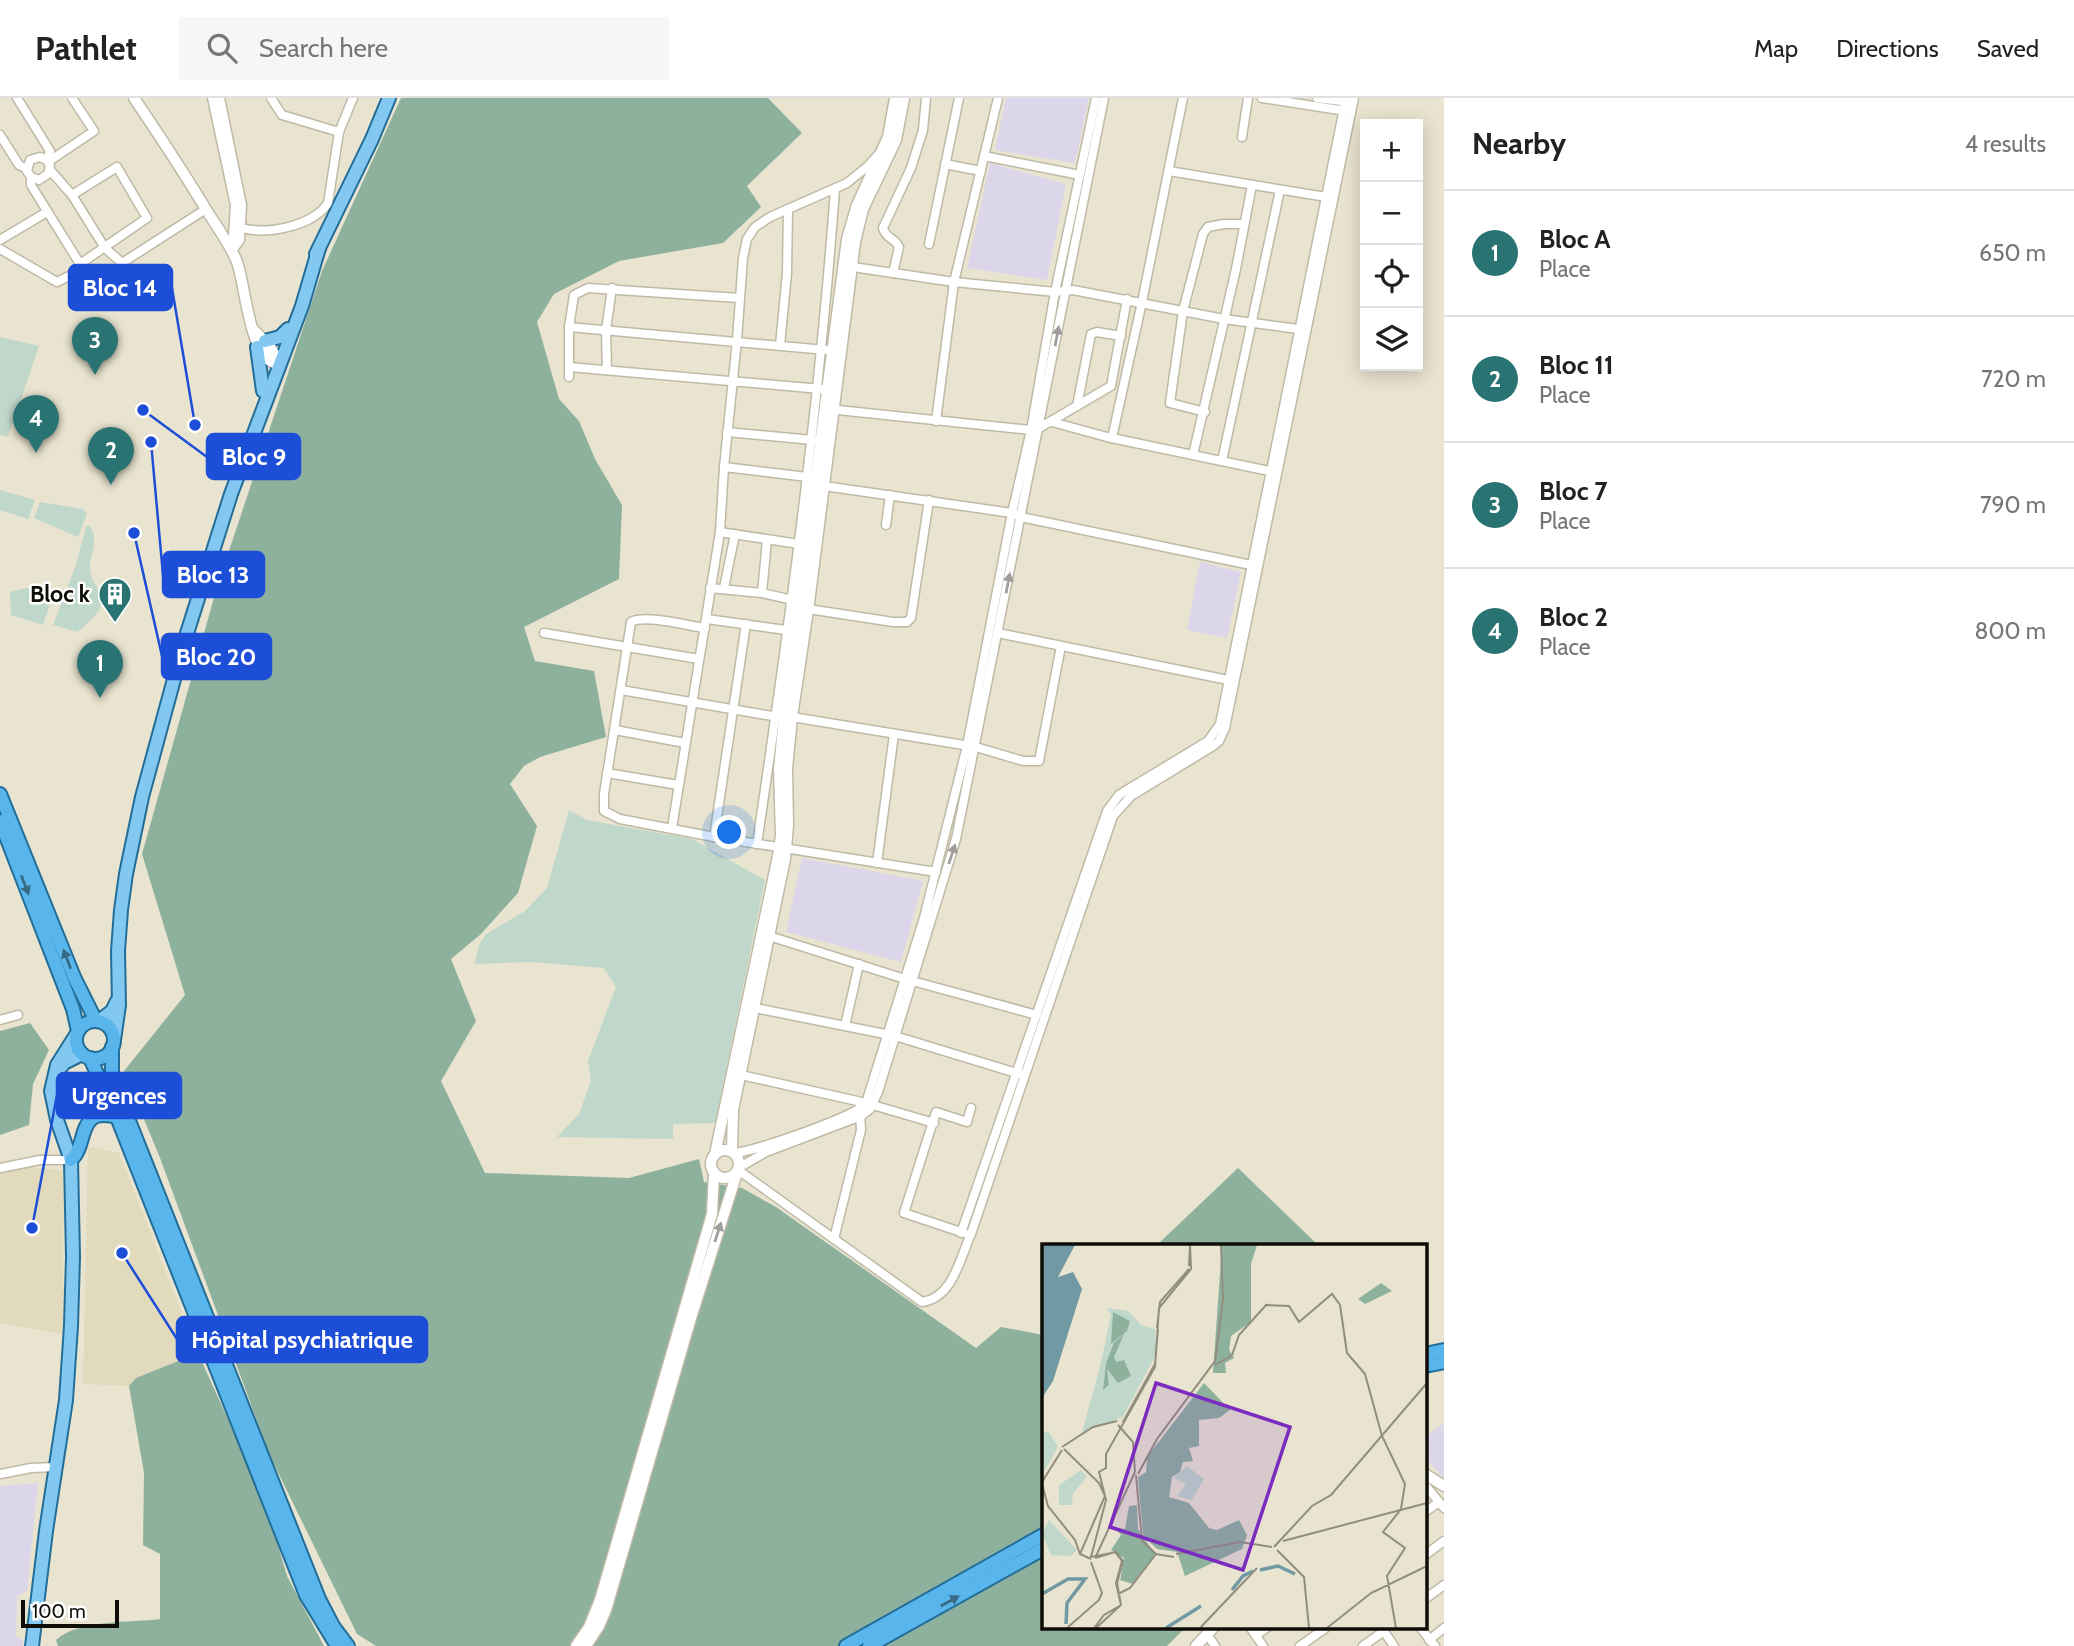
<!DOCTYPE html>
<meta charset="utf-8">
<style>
:root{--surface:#fff;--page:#f6f6f6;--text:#222;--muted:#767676;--line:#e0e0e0;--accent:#297372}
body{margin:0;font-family:Cabin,sans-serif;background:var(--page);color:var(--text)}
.controls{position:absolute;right:21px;top:21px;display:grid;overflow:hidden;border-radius:0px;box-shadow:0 4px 18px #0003}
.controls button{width:63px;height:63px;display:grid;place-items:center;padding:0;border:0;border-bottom:2px solid var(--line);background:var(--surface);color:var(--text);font:35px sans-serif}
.scale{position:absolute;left:21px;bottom:18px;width:98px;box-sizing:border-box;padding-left:7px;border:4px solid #0f0d07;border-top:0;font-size:19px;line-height:24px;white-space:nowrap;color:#0f0d07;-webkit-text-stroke:5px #fff;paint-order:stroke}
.you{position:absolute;left:730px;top:735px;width:24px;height:24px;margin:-18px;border:5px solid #fff;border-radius:50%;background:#1a73e8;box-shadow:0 0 0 10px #1a73e833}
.badge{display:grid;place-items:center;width:46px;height:46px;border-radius:50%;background:var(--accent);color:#fff;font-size:23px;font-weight:700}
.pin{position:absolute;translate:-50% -58px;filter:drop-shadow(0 2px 4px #0008)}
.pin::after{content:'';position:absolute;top:37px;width:24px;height:21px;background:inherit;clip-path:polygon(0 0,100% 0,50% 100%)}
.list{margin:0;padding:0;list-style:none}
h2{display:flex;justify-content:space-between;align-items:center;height:91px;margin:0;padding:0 28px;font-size:30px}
h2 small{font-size:23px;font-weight:400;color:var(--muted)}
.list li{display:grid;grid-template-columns:46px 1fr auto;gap:21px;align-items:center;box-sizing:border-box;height:126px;padding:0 28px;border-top:2px solid var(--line)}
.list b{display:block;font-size:26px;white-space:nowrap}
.list p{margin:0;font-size:23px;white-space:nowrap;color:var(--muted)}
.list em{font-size:23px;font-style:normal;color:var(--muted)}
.icon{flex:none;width:38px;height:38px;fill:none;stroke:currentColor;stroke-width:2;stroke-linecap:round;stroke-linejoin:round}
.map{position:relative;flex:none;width:1444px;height:1548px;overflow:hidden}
header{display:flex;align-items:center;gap:42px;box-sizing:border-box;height:98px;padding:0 35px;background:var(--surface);border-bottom:2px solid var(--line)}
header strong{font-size:33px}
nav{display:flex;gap:38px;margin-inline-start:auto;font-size:24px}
.search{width:490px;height:63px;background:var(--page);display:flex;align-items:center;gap:18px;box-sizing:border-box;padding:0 24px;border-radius:0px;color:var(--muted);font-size:26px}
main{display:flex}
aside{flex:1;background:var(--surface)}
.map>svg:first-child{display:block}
.built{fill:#e1dabd}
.education{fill:#dcd6eb}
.green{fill:#c0d8cb}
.forest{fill:#8eb19e}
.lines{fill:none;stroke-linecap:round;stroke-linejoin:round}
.minor-casing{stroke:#bfbaa6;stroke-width:11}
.tertiary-casing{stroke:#bfbaa6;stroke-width:13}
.primary-casing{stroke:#236e99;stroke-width:16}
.trunk-casing{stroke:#236e99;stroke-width:16}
.minor{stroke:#fff;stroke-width:8}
.tertiary{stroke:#fff;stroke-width:10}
.primary{stroke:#82c8f1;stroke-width:12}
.trunk{stroke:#58b6ec;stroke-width:12}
.oneway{fill:#9f9e9c}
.oneway2{fill:#376a85}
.labels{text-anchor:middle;stroke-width:5;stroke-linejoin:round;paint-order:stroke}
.poi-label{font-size:23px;font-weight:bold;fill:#0f0d07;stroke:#fff;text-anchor:end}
.inset-river{fill:none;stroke:#7099a4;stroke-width:3.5}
.inset-road{fill:none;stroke:#928e7f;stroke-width:2}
.view{fill:#7b2cbf;fill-opacity:0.15;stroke:#7b2cbf;stroke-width:3.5}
.inset-edge{fill:none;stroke:#0f0d07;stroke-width:3.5}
.leader{fill:none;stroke:#1d4ed8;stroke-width:2.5}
.callout-dot{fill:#1d4ed8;stroke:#fff;stroke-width:2.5}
.callout{fill:#1d4ed8;stroke:#1d4ed8;stroke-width:2.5}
.callout-label{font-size:24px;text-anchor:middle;font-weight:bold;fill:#fff}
</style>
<header>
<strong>Pathlet</strong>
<div class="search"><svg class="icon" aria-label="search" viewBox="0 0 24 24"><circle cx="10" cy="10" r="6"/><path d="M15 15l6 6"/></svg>Search here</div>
<nav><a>Map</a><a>Directions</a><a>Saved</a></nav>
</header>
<main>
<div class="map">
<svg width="1444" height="1548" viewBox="0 0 1444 1548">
<rect width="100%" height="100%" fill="#e9e4cf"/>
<g class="built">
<path d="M 88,1048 L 119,1055 L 198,1255 L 136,1280 L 129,1288 L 83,1286 Z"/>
<path d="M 17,1068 L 64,1072 L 63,1186 L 67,1193 L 66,1237 L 0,1225 L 0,1074 Z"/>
</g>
<g class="education">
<path d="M 1006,0 L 1089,0 L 1075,65 L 995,52 Z"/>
<path d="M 990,65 L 1066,86 L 1047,182 L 967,170 Z"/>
<path d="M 1200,464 L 1241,474 L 1227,540 L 1187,532 Z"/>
<path d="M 802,760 L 923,783 L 901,864 L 786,834 Z"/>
<path d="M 1444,1325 L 1444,1380 L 1425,1360 L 1425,1339 Z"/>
<path d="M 38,1385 L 27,1493 L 17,1498 L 16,1538 L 23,1542 L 23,1548 L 0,1548 L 0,1388 Z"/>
</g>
<g class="green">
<path d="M 0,239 L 39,248 L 8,339 L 0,337 Z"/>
<path d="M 0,392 L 35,402 L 28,421 L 0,412 Z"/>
<path d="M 40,404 L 83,411 L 87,416 L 78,439 L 34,420 Z"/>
<path d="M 86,428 L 90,428 C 100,443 89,456 90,472 C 91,485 105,494 100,509 C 96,519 85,527 78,534 L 53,527 L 76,467 Z"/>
<path d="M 26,490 L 37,491 L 53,497 L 43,527 L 11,517 L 10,494 Z"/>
<path d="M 569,712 L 587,722 L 692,741 L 765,782 L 715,1025 L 673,1026 L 673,1041 L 557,1039 L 579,1016 L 591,983 L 588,963 L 616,889 L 604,870 L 531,864 L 475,866 L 479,847 L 486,836 L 525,813 L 547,790 Z"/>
</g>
<g class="forest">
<path d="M 401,0 L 768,0 L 802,35 L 747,88 L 761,109 L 723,145 L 619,163 L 554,196 L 537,224 L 559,301 L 579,323 L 595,361 L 622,407 L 619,481 L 524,529 L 535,563 L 594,573 L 606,639 L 540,659 L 524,668 L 510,686 L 537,728 L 518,795 L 481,836 L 451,861 L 476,923 L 441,983 L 485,1075 L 629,1080 L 699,1061 L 704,1084 L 742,1090 L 776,1109 L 976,1250 L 1001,1229 L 1043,1237 L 1043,1529 L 1186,1529 L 1167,1548 L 376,1548 L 357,1536 L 270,1358 L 160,1060 L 124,973 L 185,897 L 142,756 L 217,489 L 322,173 Z"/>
<path d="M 30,925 L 49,952 L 33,986 L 29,1027 L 0,1037 L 0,933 Z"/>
<path d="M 1238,1070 L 1318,1147 L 1157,1147 Z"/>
<path d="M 198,1255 L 245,1359 L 275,1437 L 287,1478 L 324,1548 L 58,1548 L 56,1542 C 79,1521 130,1525 160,1521 L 160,1456 L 143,1447 L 144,1375 L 129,1288 L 136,1280 Z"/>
</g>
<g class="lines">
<defs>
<g id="minor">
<path d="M 17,0 L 50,53 L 47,62 L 50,68 L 48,76 L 39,82 L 31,79 L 27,73 L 30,62 L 40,59 L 47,62"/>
<path d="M 212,0 L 235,107 L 232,153"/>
<path d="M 220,0 L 242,107 L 240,142 L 232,153"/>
<path d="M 271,0 L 282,17 L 339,34"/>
<path d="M 1262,0 L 1346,13"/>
<path d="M 1317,0 L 1350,4"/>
<path d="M 0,37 L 19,67 L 27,71"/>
<path d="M 1242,39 L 1248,0"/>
<path d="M 984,58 L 1080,77"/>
<path d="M 48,64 L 94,33 L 72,0"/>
<path d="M 945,66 L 981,73"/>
<path d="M 50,72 L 72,97 L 105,150 L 122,165 L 206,111"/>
<path d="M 1169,73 L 1326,99"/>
<path d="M 31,79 L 31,87 L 80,166 L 147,120 L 117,69 L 72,97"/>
<path d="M 242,130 C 268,137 313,128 328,105 L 339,34 L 353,0"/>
<path d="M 0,142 L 47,114"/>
<path d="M 929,146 L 959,0"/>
<path d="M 0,151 L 57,184 L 79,173 L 80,166"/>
<path d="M 122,165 L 125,174 L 152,183"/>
<path d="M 846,168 L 954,184 L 1055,194 L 1073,192 L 1224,221 L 1298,231"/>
<path d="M 893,175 L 899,149 C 895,140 885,140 883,130 L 911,70 L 923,32 L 926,0"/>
<path d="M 569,229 L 826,252"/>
<path d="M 780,247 L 787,175 L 788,111"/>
<path d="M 569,269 L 821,291"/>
<path d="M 607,272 L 606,232 L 612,190"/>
<path d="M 569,279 L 569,229 L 574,197 L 588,190 L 739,200"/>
<path d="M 1077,308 L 1091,236 L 1097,234 L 1121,238"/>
<path d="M 828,311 L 1031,332 L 1039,330 L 1111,288 L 1127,201"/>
<path d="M 1205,314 L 1170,305 L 1183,213 L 1203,136 L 1208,129 L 1224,126 L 1244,126"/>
<path d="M 936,323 L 954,184 L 998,0"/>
<path d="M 1052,324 L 1107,339 L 1274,374"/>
<path d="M 727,334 L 813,342"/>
<path d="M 1112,340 L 1142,204 L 1183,0"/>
<path d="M 1193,357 L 1236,171 L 1252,87"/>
<path d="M 1222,363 L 1280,92"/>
<path d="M 724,369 L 807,379"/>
<path d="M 824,388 L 1012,415 L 1021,419 L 1251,467"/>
<path d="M 886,427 L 890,397"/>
<path d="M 720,434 L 799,446"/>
<path d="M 710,490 L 762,495 L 797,503"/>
<path d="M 724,490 L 735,436"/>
<path d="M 762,495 L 767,442"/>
<path d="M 808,511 L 893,524 L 907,524 L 911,520 L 929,402"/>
<path d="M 707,521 L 793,533"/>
<path d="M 705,530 C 688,528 645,516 631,524 L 604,696 L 604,713 L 620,721 L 714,739 L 936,774"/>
<path d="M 544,535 L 699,561"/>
<path d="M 998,535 L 1228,582"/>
<path d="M 621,592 L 778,619"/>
<path d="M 792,619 L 976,649 L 1023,663 L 1039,663 L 1061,548"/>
<path d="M 615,632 L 685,645"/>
<path d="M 607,675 L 678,687"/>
<path d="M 672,730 L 720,434 L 724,369 L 737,242 L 743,160 L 747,141 L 755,129 L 770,119 L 847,85 L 868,68 L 878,57"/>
<path d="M 714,739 L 746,526"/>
<path d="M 757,746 C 789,528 819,311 835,91"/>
<path d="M 877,765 L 894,636"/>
<path d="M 769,838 L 905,881 L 1037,917"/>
<path d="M 755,910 L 895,938 L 1023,977"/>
<path d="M 0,922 L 18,917"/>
<path d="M 845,928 L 859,866"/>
<path d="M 741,977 L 866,1005 L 934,1025"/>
<path d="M 735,1055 C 755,1053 855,1019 866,1005 L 924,820 L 967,648 L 1012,415 L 1031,332 L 1055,194 L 1096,0"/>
<path d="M 740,1069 L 766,1054 L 861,1018 L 870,1011 L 878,994 L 956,741 L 1104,0"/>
<path d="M 0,1070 L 40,1062 L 71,1062"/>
<path d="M 738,1072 L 922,1204 C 953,1200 960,1160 971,1136 L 1113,718 L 1131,698 L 1213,648 L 1219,643 L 1225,630 L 1354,0"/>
<path d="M 961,1135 L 1107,713 L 1119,697 L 1127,692 L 1208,643 L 1220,626 L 1346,0"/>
<path d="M 964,1135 L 904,1115 L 936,1014 L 967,1024 L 971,1010"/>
<path d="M 834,1141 L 861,1032 L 860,1015"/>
<path d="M 0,1376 L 31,1370 L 56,1369"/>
<path d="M 1425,1387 L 1444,1410"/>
<path d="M 1425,1414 L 1439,1404"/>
<path d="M 1425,1457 L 1444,1443"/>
<path d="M 1425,1501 L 1444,1487"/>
<path d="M 1250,1529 L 1263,1548"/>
<path d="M 1381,1529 L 1394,1548"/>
<path d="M 1420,1529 L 1435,1548"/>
<path d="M 1207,1536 L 1215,1548"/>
<path d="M 1256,1537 L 1268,1529"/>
<path d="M 1429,1542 L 1444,1530"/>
<path d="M 1300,1548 L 1327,1529"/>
<path d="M 1363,1548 L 1384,1533"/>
</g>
<g id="tertiary">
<path d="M 134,0 C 159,37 184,75 207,113 C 217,129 230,146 237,164 C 246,188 249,266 280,266 L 271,250 L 253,231"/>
<circle cx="725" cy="1066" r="14"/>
<path d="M 732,1053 L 733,1012 L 785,761 L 788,727 L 787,671 L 792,619 L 809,505 L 855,144 L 863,111 L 896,42 L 904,0"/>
<path d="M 715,1056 L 778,758 L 781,738 L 779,671 L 784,620 L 847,141 L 857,107 L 888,39 L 895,0"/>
<path d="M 1425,1376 L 1444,1388"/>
<path d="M 576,1548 L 589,1529 L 600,1502 L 712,1116 L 714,1075"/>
<path d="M 586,1548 L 599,1528 L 606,1512 L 691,1220 L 737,1075"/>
<path d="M 1196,1548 L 1214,1529"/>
</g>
<g id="primary">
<path d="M 316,156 L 372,41 L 389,0"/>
<path d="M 265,243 L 280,239 L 288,231"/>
<path d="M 257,249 L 263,293"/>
<path d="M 99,923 L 112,913 L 117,903"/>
<path d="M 114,942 L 119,907 L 118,853 L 121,812 L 126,776 L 142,699 L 183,548 L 231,396 L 302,208 L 319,150"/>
<path d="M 57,974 L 64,965 L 82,956"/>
<path d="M 32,1548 L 46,1433 L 66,1302 L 71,1228 L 73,1159 L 71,1062 L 57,1022 L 51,993 L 57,967 L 76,937"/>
</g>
<g id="trunk">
<path d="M 0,696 L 74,879 L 96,923"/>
<path d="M 0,723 L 73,911 L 78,933"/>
<circle cx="95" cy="942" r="19"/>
<path d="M 112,949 L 112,980 L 319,1501 L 333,1528 L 348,1548"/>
<path d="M 90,960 L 117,1019 L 306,1497 L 337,1548"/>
<path d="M 71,1062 C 89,1047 75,1008 117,1019"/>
<path d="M 1425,1256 L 1444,1252"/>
<path d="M 1425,1268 L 1444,1264"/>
<path d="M 846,1548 L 1043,1437"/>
<path d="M 869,1548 L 1043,1451"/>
</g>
</defs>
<use href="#minor" class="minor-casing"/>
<use href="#tertiary" class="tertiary-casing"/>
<use href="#primary" class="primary-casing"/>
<use href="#trunk" class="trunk-casing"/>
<use href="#minor" class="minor"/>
<use href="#tertiary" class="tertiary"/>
<use href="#primary" class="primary"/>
<use href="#trunk" class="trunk"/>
</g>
<defs><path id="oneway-solid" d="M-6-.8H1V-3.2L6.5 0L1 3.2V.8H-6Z" transform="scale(1.75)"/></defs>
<g class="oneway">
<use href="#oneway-solid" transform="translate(1057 238) rotate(-79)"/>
<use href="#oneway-solid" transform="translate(1008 485) rotate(-79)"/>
<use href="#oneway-solid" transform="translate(952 756) rotate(-72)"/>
<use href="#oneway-solid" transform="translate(718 1134) rotate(-72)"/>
</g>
<g class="oneway2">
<use href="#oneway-solid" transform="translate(25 787) rotate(69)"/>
<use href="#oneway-solid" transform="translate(67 861) rotate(-111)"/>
<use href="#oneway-solid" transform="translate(950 1503) rotate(-29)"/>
</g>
<defs>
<symbol id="building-pin" viewBox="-11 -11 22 30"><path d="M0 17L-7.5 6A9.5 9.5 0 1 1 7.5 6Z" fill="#297372" stroke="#fff"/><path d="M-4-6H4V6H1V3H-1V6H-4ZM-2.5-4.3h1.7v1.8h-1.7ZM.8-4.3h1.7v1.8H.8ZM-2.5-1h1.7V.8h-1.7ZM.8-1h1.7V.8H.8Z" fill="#fff"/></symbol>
</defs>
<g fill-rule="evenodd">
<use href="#building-pin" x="96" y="477" width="38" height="52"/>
</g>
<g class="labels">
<g class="poi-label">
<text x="90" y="504">Bloc k</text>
</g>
</g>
<g transform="translate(1042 1146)">
<rect width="385" height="385" fill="#e9e4cf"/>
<path d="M 65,64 L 86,67 L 99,81 L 113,85 L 114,110 L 81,173 L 40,188 L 58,123 L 69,71 ZM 6,187 L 16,203 L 2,228 L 0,189 ZM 145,222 L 162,235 L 150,256 L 135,252 L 144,240 L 132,234 ZM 39,226 L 45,233 L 31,249 L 30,261 L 17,261 L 17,241 ZM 7,276 L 35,306 L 29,312 L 9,311 L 0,289 Z" fill="#c0d8cb"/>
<path d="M 180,1 L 215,1 L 209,20 L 209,78 L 189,92 L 187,106 L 192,114 L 183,119 L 184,129 L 171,129 ZM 339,39 L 350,47 L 323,60 L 316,55 ZM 71,68 L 88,77 L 85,87 L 69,100 ZM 82,90 L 72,113 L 74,118 L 82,116 L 89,132 L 76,139 L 65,125 L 67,141 L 61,146 L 64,119 L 72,99 ZM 162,139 L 188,166 L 177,174 L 157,176 L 157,202 L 147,204 L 151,217 L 141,218 L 138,228 L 130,233 L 127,253 L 147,259 L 167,284 L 175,286 L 197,276 L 205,291 L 200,305 L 143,332 L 135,308 L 115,305 L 101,292 L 96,233 L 104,228 L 105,213 ZM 95,261 L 96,285 L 114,311 L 91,340 L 78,336 L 77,343 L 82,314 L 69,306 L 79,291 L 73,284 L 83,285 L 87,262 Z" fill="#8eb19e"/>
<path d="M 0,1 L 33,1 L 16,33 L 31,28 L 40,45 L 11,137 L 0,154 Z" fill="#7099a4"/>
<path class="inset-river" d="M 218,326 L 236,322 L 253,330M 190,346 L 201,332 L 211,327M 0,350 L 26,335 L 43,335 L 25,359 L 24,380M 124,384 L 159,362"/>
<path class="inset-road" d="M 147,22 L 148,1M 223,61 L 247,62 L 257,78 L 290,50 L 298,61 L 305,109 L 323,130 L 340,192 L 363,240 L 359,265 L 341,288 L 363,304 L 345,332 L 354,384M 115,84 L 118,58 L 147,25M 173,121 L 190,111 L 197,91 L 225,60M 81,178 L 113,120 L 116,85M 76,181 L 91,198 L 93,228M 20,203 L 51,183 L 75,177M 22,205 L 57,239 L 63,252 L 38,310M 96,230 L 115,195 L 173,117 L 181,55 L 179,1M 94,231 L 100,297 L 114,310 L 132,313M 0,238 L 20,206M 0,240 L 6,262 L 33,296 L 38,310 L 49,315M 241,297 L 385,259M 232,303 L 270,262 L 289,251 L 385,139M 235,306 L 262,333 L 267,384M 134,310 L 198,298 L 230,303M 54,312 L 93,228M 76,350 L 88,344 L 114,310M 25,384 L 57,356 L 60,349 L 49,318M 52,384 L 62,371 L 79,361 L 74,339 L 80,317 L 73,308 L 53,314M 54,384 L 79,361 L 75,339 L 81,317 L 74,308 L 49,313 L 64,256 L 57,228 L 64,224 L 64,210 L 113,123 L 117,64 L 149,25 L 148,1M 158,384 L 215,324M 285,384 L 329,349 L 385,322"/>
<path class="view" d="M 114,139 L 248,183 L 201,326 L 68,283 Z"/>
<rect width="385" height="385" class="inset-edge"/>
</g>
<path class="leader" d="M195 327L172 190M143 312L207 359M151 344L163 477M134 435L162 558M32 1130L57 997M122 1155L177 1241"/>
<g class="callout-dot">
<circle cx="195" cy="327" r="7"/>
<circle cx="143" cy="312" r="7"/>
<circle cx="151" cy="344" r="7"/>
<circle cx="134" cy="435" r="7"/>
<circle cx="32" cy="1130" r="7"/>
<circle cx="122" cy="1155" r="7"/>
</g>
<g class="callout">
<rect x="69" y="167" width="103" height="45" rx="7"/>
<rect x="207" y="336" width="93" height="45" rx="7"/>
<rect x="163" y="454" width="101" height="45" rx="7"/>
<rect x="162" y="536" width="109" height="45" rx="7"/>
<rect x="57" y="975" width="124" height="45" rx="7"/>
<rect x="177" y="1219" width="250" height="45" rx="7"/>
</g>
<g class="callout-label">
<text x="120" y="198">Bloc 14</text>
<text x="254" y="367">Bloc 9</text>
<text x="213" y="485">Bloc 13</text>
<text x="216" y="567">Bloc 20</text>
<text x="119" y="1006">Urgences</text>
<text x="302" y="1250">Hôpital psychiatrique</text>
</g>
</svg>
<div class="controls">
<button>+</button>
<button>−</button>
<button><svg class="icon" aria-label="locate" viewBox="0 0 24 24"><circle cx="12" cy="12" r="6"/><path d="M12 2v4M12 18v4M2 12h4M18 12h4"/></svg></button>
<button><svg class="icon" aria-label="layers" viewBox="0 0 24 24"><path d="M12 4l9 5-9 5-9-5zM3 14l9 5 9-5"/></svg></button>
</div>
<div class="scale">100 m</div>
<div class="you"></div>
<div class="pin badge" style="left:100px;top:600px">1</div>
<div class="pin badge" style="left:111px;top:387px">2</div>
<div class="pin badge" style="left:95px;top:277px">3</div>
<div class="pin badge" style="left:36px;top:355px">4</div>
</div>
<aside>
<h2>Nearby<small>4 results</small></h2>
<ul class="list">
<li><span class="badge">1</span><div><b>Bloc A</b><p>Place</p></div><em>650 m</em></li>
<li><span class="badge">2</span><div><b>Bloc 11</b><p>Place</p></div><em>720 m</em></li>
<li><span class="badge">3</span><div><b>Bloc 7</b><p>Place</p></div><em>790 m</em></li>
<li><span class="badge">4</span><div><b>Bloc 2</b><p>Place</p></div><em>800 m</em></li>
</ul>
</aside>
</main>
